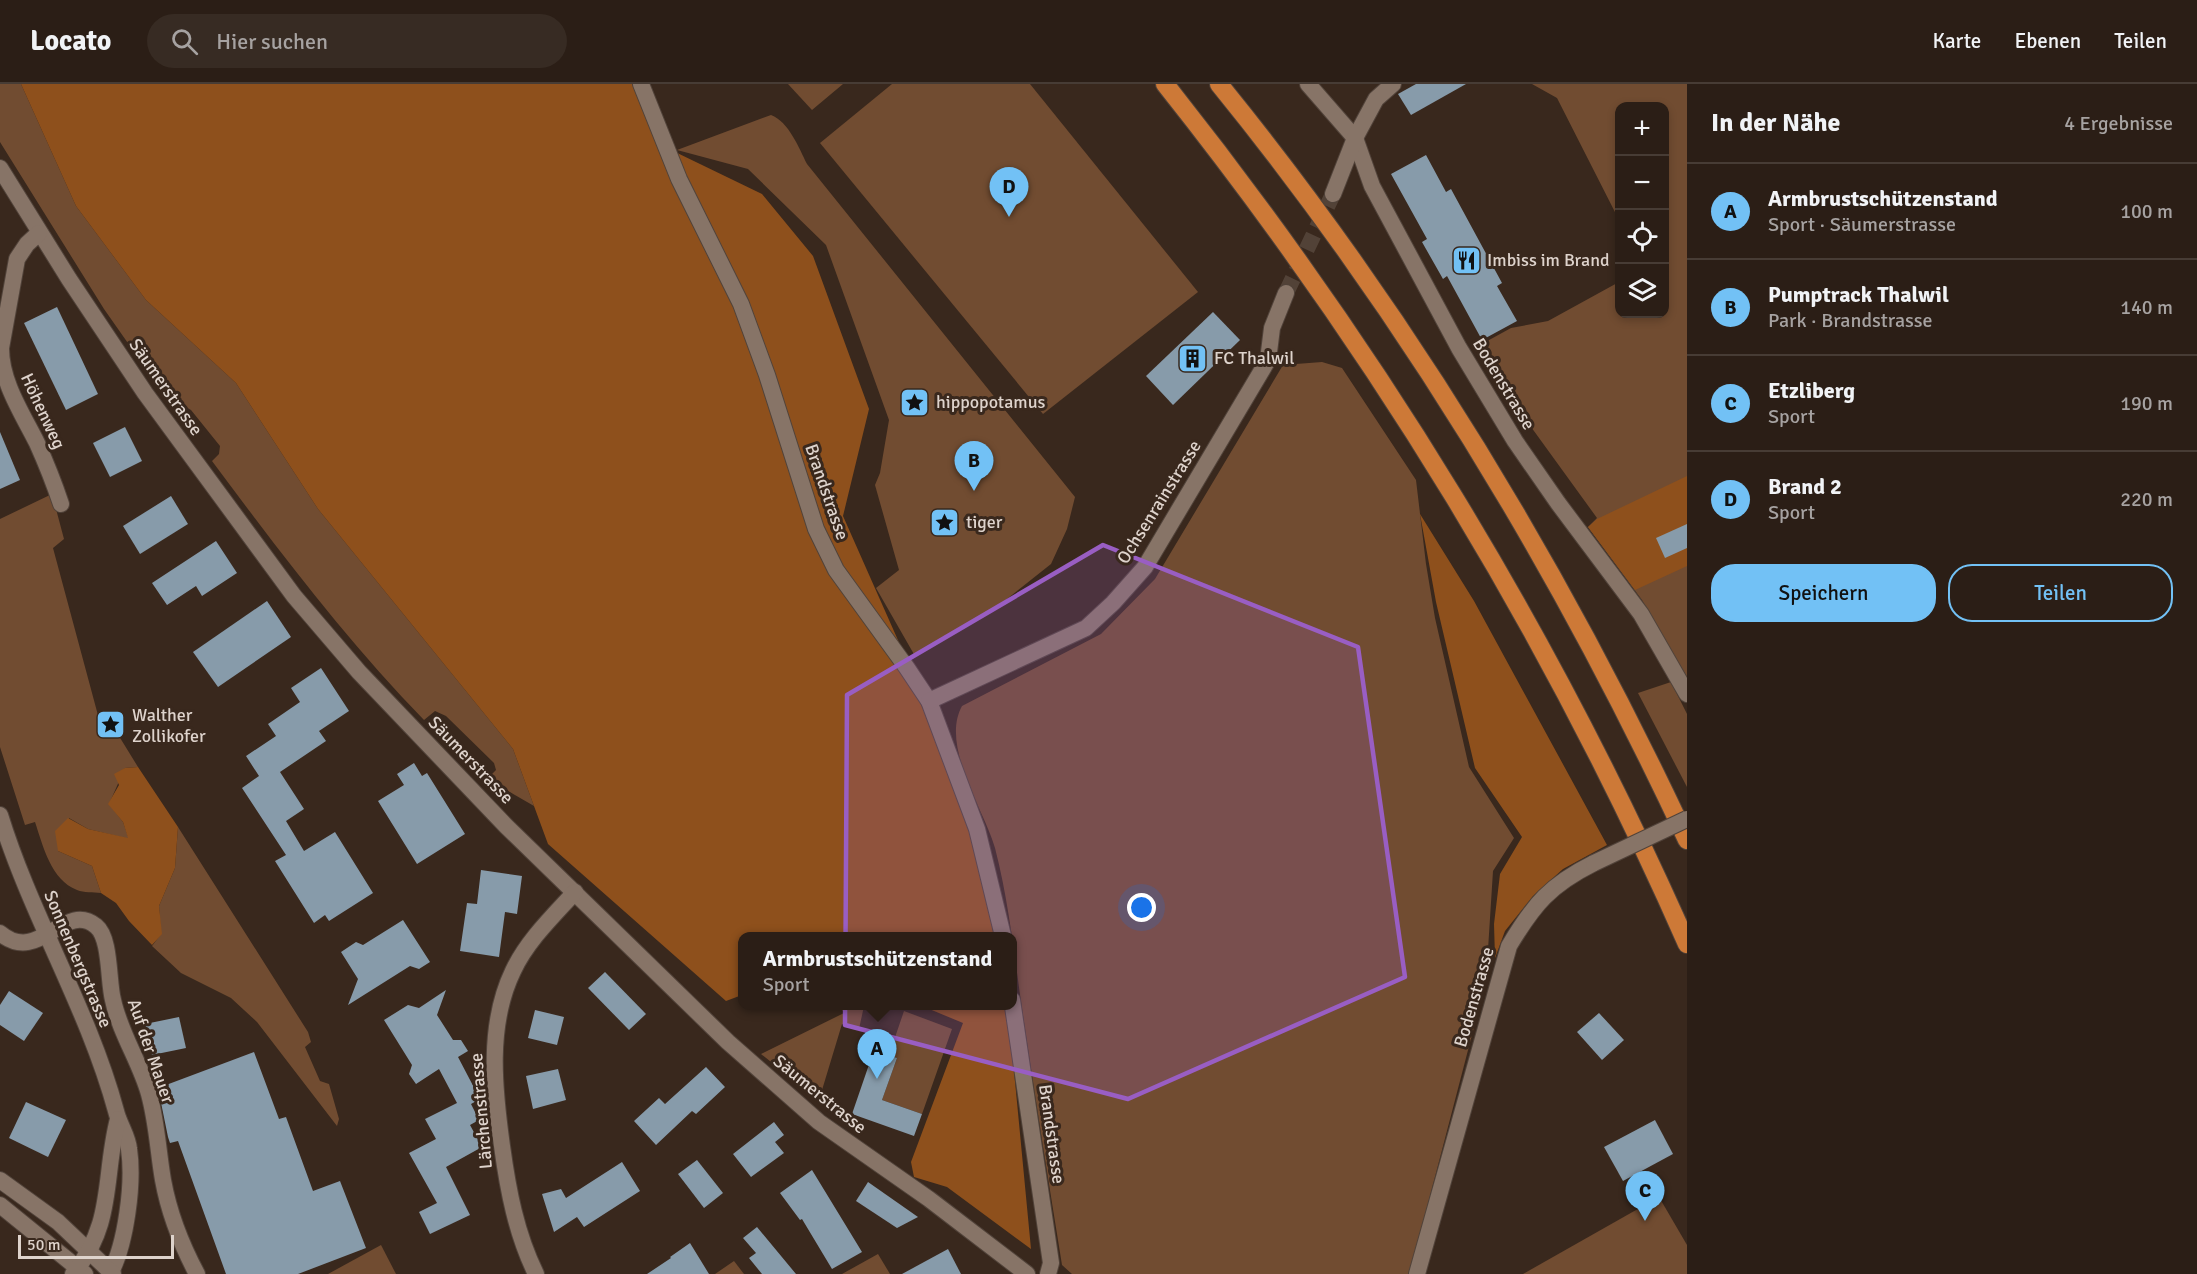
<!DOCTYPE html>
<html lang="de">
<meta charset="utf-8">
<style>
:root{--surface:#2b1e16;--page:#372b23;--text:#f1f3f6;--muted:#a6a2a1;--line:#473c35;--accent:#72c1f5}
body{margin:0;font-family:Signika,sans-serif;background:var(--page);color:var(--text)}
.controls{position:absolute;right:18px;top:18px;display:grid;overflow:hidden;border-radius:12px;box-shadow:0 3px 9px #0003}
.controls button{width:54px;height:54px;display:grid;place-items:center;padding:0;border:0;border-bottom:2px solid var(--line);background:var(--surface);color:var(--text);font:30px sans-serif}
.scale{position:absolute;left:18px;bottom:15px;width:156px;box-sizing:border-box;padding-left:6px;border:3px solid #ded3cc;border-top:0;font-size:16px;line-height:21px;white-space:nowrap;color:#ded3cc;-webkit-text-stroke:4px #39281d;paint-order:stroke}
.you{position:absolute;left:1142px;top:824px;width:21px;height:21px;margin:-15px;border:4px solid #fff;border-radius:50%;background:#1a73e8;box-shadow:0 0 0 9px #1a73e833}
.badge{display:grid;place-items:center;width:39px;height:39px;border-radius:50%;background:var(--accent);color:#111;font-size:20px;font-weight:700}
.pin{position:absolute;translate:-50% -50px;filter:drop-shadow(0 2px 3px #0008)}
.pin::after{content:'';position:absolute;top:32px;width:21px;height:18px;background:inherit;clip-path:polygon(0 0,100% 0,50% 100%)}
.popup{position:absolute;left:738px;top:848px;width:279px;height:78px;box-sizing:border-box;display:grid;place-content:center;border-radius:12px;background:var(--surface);filter:drop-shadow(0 2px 4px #0005);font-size:20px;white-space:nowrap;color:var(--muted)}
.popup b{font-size:22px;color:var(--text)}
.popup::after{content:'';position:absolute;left:50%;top:100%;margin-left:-12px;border:12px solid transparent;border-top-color:var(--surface)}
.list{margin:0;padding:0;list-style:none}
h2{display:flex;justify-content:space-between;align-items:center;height:78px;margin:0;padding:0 24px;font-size:26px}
h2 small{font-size:20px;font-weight:400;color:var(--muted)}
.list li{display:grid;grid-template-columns:39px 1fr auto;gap:18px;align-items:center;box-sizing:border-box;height:96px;padding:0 24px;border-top:2px solid var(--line)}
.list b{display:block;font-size:22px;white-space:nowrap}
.list p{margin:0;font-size:20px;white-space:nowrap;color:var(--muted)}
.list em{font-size:20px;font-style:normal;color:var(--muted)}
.actions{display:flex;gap:12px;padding:18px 24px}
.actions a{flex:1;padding:14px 0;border:2px solid var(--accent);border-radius:24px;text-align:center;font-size:21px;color:var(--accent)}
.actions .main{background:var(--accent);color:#111}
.icon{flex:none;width:33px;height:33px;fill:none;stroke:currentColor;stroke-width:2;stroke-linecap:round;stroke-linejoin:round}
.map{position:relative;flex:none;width:1687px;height:1190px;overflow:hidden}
header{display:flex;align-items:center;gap:36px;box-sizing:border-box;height:84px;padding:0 30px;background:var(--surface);border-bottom:2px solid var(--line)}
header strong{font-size:28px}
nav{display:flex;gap:33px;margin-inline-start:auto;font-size:21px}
.search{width:420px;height:54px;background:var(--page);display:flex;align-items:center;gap:15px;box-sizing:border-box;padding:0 21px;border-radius:33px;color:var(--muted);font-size:22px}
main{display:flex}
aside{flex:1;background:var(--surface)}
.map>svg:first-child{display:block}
.green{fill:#714c31}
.forest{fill:#8e501c}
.building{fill:#879baa}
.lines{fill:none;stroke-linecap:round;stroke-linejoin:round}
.minor-tunnel{stroke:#524237;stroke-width:16;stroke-dasharray:16 8;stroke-linecap:butt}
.minor-casing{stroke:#51433a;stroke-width:18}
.secondary-casing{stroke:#51433a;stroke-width:18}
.motorway-casing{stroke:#51433a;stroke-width:20}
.minor{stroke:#877467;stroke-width:16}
.secondary{stroke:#877467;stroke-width:16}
.motorway{stroke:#cd7937;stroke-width:18}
.minor-bridge-casing{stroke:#51433a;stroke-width:18;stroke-linecap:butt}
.minor-bridge{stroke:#877467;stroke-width:16}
.marked{fill:#995ec3;fill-opacity:0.2;stroke:#995ec3;stroke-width:4.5;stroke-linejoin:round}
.labels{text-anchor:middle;stroke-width:6;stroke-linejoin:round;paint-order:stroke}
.poi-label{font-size:18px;fill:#ded3cc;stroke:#39281d;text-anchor:start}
.street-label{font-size:18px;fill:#ded3cc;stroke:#39281d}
</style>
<header>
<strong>Locato</strong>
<div class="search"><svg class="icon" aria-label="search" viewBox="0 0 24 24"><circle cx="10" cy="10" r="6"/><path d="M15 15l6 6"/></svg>Hier suchen</div>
<nav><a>Karte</a><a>Ebenen</a><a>Teilen</a></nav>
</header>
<main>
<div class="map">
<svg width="1687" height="1190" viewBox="0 0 1687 1190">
<rect width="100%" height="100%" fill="#39281d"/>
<g class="green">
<path d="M 0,0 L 21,0 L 76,122 L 146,216 L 236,299 L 318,425 L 513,665 L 534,722 L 503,704 L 497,708 L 485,697 L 496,686 L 494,679 L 446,632 L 435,627 L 424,636 C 346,556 279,467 212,377 L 219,370 L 220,362 L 191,326 L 186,323 L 177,329 L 104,225 L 0,58 Z"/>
<path d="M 788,0 L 843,0 L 812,26 Z"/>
<path d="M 892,0 L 1030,0 L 1198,208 L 1043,330 L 820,59 Z"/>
<path d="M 1532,0 L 1687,0 L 1687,595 L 1642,516 L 1588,443 L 1597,434 L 1526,336 L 1480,261 L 1511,244 L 1548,237 L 1619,198 L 1620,230 L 1664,230 L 1664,22 L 1620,22 L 1619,136 L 1557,14 Z"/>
<path d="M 771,31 C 789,38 799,64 807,80 L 1075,413 L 1067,445 L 1051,480 L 988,530 L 915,572 L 876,504 L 899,486 L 875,401 L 880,389 L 889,336 L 826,161 L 748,85 L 677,66 Z"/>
<path d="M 1322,278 L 1342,284 L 1416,396 L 1426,480 L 1435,534 L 1469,683 L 1514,754 L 1493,787 L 1486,897 L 1411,1185 L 1408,1190 L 1072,1190 L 1062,1181 C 1049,1100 1036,1020 1024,938 C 1015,880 1010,822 995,764 C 984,725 940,662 962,622 L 1101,550 L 1155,495 L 1283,281 Z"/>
<path d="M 52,410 L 64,455 L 53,464 L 99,635 L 114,644 L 138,683 L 125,684 L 109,720 L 123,738 L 129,755 L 88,745 L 69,734 L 58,767 L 92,782 L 101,809 C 93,808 84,809 77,806 C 51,796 43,762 35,738 L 25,741 L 0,663 L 0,435 Z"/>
<path d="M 1671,598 L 1687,630 L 1687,703 L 1638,609 Z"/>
<path d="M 178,743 L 308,948 L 311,958 L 305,963 L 320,997 L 329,1000 L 339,1035 L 337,1042 L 257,938 L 231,914 L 181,889 L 152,862 L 161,850 L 159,822 L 175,784 Z"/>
<path d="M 840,922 L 864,922 L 859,945 L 842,940 L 819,1016 L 761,970 L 844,929 Z"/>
<path d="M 904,927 L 952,945 L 922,1030 L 882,1016 L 897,974 L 889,971 Z"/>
<path d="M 1659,1113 L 1687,1161 L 1687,1190 L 1523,1190 Z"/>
<path d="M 381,1161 L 396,1190 L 328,1190 Z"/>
<path d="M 878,1170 L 890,1190 L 842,1190 Z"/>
<path d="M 734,1177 L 744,1190 L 715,1190 Z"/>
</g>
<g class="forest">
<path d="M 21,0 L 646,0 L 669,65 L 762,110 L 813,172 L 869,325 L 843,432 L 971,721 L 994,852 L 742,852 L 742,911 L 726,917 L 548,760 L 513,665 L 318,425 L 236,299 L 146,216 L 76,122 Z"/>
<path d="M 1687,392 L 1687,482 L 1635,506 L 1588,443 L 1597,435 Z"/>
<path d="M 1420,430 L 1474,517 L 1607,761 L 1563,785 L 1533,812 L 1505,847 L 1495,874 L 1494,840 L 1500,790 L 1522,753 L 1475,684 L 1436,518 Z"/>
<path d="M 138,683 L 178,743 L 175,784 L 159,822 L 162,850 L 152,861 L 129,837 L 116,819 L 101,809 L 92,782 L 58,767 L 55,747 L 68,734 L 88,745 L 128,754 L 123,738 L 108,720 L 119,701 L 114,690 L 125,684 Z"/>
<path d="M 922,922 L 1006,922 L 1010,945 L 1031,1165 L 947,1103 L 914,1093 L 911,1078 L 963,939 Z"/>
</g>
<g class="building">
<path d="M 1416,0 L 1466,0 L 1411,31 L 1398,10 Z"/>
<path d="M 1426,71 L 1446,108 L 1451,105 L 1502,199 L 1497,202 L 1517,237 L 1482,256 L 1447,192 L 1443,195 L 1422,158 L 1427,155 L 1391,90 Z"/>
<path d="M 57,223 L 98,310 L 66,326 L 24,239 Z"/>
<path d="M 1213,228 L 1240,256 L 1173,321 L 1146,292 Z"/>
<path d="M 125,343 L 142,377 L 110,393 L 93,359 Z"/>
<path d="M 0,348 L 20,396 L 0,405 Z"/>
<path d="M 171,412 L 188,440 L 140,470 L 123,442 Z"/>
<path d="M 1687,440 L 1687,464 L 1665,474 L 1656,454 Z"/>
<path d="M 216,457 L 237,489 L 202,512 L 196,502 L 167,521 L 152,499 Z"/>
<path d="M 267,517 L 291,553 L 218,603 L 193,568 Z"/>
<path d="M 321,584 L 349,627 L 319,647 L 326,657 L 280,688 L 304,725 L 286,737 L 304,767 L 335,748 L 373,809 L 329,837 L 325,831 L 314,839 L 275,777 L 286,771 L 242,704 L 259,692 L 246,672 L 276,652 L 268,640 L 300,618 L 291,604 Z"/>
<path d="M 414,679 L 422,692 L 427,689 L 465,750 L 417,780 L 378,717 L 404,701 L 397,690 Z"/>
<path d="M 481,786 L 522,792 L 517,830 L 505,828 L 499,873 L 460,867 L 467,819 L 477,820 Z"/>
<path d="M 403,836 L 430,878 L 419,885 L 410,882 L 348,921 L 358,895 L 341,868 L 356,858 L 363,861 Z"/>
<path d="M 605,888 L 646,930 L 629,946 L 588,904 Z"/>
<path d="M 446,906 L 437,931 L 453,956 L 461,956 L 468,967 L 458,973 L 480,1015 L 471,1020 L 479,1036 L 470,1041 L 482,1063 L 446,1083 L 470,1131 L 430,1150 L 419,1128 L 437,1119 L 409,1069 L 436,1055 L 425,1035 L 457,1019 L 439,985 L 416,1000 L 409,990 L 412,981 L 384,936 L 408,921 L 419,924 Z"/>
<path d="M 9,907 L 43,929 L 24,957 L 0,941 L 0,921 Z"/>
<path d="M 535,926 L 564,933 L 557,961 L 528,954 Z"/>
<path d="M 1599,929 L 1624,956 L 1602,976 L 1577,948 Z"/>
<path d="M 179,933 L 186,964 L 152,971 L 145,940 Z"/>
<path d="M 874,966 L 897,974 L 882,1016 L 922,1030 L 914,1052 L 852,1030 Z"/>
<path d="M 254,968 L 279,1035 L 286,1033 L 313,1107 L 340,1097 L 366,1164 L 298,1190 L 226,1190 L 178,1057 L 170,1059 L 168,1053 L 158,1004 Z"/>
<path d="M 706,983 L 725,1003 L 696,1030 L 692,1027 L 656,1061 L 634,1037 L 659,1014 L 665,1020 Z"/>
<path d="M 558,985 L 566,1016 L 533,1025 L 526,992 Z"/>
<path d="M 26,1018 L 66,1036 L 48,1073 L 9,1054 Z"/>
<path d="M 1655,1036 L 1673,1070 L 1623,1097 L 1604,1063 Z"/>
<path d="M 774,1038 L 784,1051 L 775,1058 L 784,1069 L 751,1093 L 733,1070 Z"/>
<path d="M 697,1076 L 723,1109 L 704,1124 L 678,1090 Z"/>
<path d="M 622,1078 L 640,1107 L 584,1143 L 577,1133 L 554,1148 L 542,1110 L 561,1105 L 566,1114 Z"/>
<path d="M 812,1086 L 862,1168 L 832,1185 L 802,1135 L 800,1136 L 780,1109 Z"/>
<path d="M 868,1098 L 918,1133 L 897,1144 L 856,1117 Z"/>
<path d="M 757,1143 L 796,1190 L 762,1190 L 749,1174 L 756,1169 L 743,1154 Z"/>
<path d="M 690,1159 L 709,1190 L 647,1190 L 671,1174 L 670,1173 Z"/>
<path d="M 948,1165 L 961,1190 L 902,1190 Z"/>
</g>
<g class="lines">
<path class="minor-tunnel" d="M 1286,209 L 1333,110"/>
<defs>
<g id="minor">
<path d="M 641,0 L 679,95 L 741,220 L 767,291 L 816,445 L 836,486 L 907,584 L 929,617 L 977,745 L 1003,852"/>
<path d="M 1308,0 L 1355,54 L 1372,102 L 1459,264 L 1515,357 L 1558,419 L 1641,530 L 1687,610"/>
<path d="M 0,84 L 69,195 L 145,309 L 294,512 L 359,588 L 506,742 L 728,958 L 819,1038 L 929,1115 L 1027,1190"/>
<path d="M 1333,110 L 1355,54 L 1376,15 L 1393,0"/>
<path d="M 39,149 L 27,160 L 17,175 L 1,264 C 1,298 22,329 37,359 C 46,379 54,399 61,420"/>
<path d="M 929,617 L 1086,544 L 1113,519 L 1145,483 L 1268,276 L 1272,244 L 1286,209"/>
<path d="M 0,849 C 39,882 64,816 96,842 C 111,854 108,898 113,916 C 120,949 140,978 149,1010 C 157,1039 158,1067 163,1096 C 169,1129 181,1160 197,1190"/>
<path d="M 1012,916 L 1051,1179 L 1048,1190"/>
<path d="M 536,1190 C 516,1149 508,1106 502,1062 C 494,1005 487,941 513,887 C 527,857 553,832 575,808"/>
<path d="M 1417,1190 L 1509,862 C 1534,820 1550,801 1594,779"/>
</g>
<g id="secondary">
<path d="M 0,731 C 31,832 88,924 116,1027 C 119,1040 128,1052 129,1065 C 134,1099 126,1160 110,1190"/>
<path d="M 0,1096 L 58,1138 L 113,1190"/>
<path d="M 0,1121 L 85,1190"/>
<path d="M 73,1190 C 115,1139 103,1093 118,1035"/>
</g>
<g id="motorway">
<path d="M 1165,0 C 1378,268 1549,547 1687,860"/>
<path d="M 1219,0 C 1406,230 1562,488 1687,756"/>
</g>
</defs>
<use href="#minor" class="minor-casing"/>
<use href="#secondary" class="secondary-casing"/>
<use href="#motorway" class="motorway-casing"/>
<use href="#minor" class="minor"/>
<use href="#secondary" class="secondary"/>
<use href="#motorway" class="motorway"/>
<defs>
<path id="minor-bridge" d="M 1594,779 L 1687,735"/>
</defs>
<use href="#minor-bridge" class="minor-bridge-casing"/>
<use href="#minor-bridge" class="minor-bridge"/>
</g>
<path class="marked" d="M 1103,461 L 1358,563 L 1405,893 L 1128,1015 L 845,941 L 847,611 Z"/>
<defs>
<symbol id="restaurant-square" viewBox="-11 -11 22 22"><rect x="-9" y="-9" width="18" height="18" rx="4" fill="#72c1f5" stroke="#39281d"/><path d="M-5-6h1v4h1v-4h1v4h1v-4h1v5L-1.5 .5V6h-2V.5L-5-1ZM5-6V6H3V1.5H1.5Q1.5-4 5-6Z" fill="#111"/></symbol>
<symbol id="building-square" viewBox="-11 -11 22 22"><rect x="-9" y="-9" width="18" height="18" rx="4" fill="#72c1f5" stroke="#39281d"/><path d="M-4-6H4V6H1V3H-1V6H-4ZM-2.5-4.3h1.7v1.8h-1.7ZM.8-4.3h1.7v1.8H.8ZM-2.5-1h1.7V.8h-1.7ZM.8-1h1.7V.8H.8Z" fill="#111"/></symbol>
<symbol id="sight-square" viewBox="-11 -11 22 22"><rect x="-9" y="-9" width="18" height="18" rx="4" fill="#72c1f5" stroke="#39281d"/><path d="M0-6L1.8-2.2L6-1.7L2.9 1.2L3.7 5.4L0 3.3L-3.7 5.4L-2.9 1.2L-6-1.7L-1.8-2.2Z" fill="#111"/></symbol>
</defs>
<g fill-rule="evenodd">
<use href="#restaurant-square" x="1450" y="160" width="33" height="33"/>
<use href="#building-square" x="1176" y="258" width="33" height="33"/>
<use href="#sight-square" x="898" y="302" width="33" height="33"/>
<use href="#sight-square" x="928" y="422" width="33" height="33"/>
<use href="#sight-square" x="94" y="624" width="33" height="33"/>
</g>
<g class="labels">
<g class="poi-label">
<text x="1487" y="182">Imbiss im Brand</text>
<text x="1214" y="280">FC Thalwil</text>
<text x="936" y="324">hippopotamus</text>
<text x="966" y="444">tiger</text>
<text x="132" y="637">Walther<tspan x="132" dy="21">Zollikofer</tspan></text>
</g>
<g class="street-label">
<text transform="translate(1504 300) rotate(59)" y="6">Bodenstrasse</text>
<text transform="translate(166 303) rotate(55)" y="6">Säumerstrasse</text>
<text transform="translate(43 327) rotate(65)" y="6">Höhenweg</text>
<text transform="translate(827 408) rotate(71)" y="6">Brandstrasse</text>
<text transform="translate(1159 418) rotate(-58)" y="6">Ochsenrainstrasse</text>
<text transform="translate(471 676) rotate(46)" y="6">Säumerstrasse</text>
<text transform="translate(78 875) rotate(67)" y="6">Sonnenbergstrasse</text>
<text transform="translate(1474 913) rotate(-74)" y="6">Bodenstrasse</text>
<text transform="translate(151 967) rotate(71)" y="6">Auf der Mauer</text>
<text transform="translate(820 1010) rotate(39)" y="6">Säumerstrasse</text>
<text transform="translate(481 1027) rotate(-95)" y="6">Lärchenstrasse</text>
<text transform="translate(1052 1050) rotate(82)" y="6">Brandstrasse</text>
</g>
</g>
</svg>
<div class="controls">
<button>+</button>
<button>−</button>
<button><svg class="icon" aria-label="locate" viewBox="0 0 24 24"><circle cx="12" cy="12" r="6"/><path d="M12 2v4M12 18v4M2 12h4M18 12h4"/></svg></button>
<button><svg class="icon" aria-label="layers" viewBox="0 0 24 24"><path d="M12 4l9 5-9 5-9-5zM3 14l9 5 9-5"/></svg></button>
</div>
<div class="scale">50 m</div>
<div class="you"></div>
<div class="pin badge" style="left:877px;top:995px">A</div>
<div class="popup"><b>Armbrustschützenstand</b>Sport</div>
<div class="pin badge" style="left:974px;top:407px">B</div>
<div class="pin badge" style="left:1645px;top:1137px">C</div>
<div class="pin badge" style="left:1009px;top:133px">D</div>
</div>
<aside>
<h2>In der Nähe<small>4 Ergebnisse</small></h2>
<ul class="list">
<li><span class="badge">A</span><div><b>Armbrustschützenstand</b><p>Sport · Säumerstrasse</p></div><em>100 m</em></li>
<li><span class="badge">B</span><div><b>Pumptrack Thalwil</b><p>Park · Brandstrasse</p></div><em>140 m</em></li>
<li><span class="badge">C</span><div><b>Etzliberg</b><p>Sport</p></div><em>190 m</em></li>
<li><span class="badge">D</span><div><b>Brand 2</b><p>Sport</p></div><em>220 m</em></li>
</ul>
<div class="actions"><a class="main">Speichern</a><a>Teilen</a></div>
</aside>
</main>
